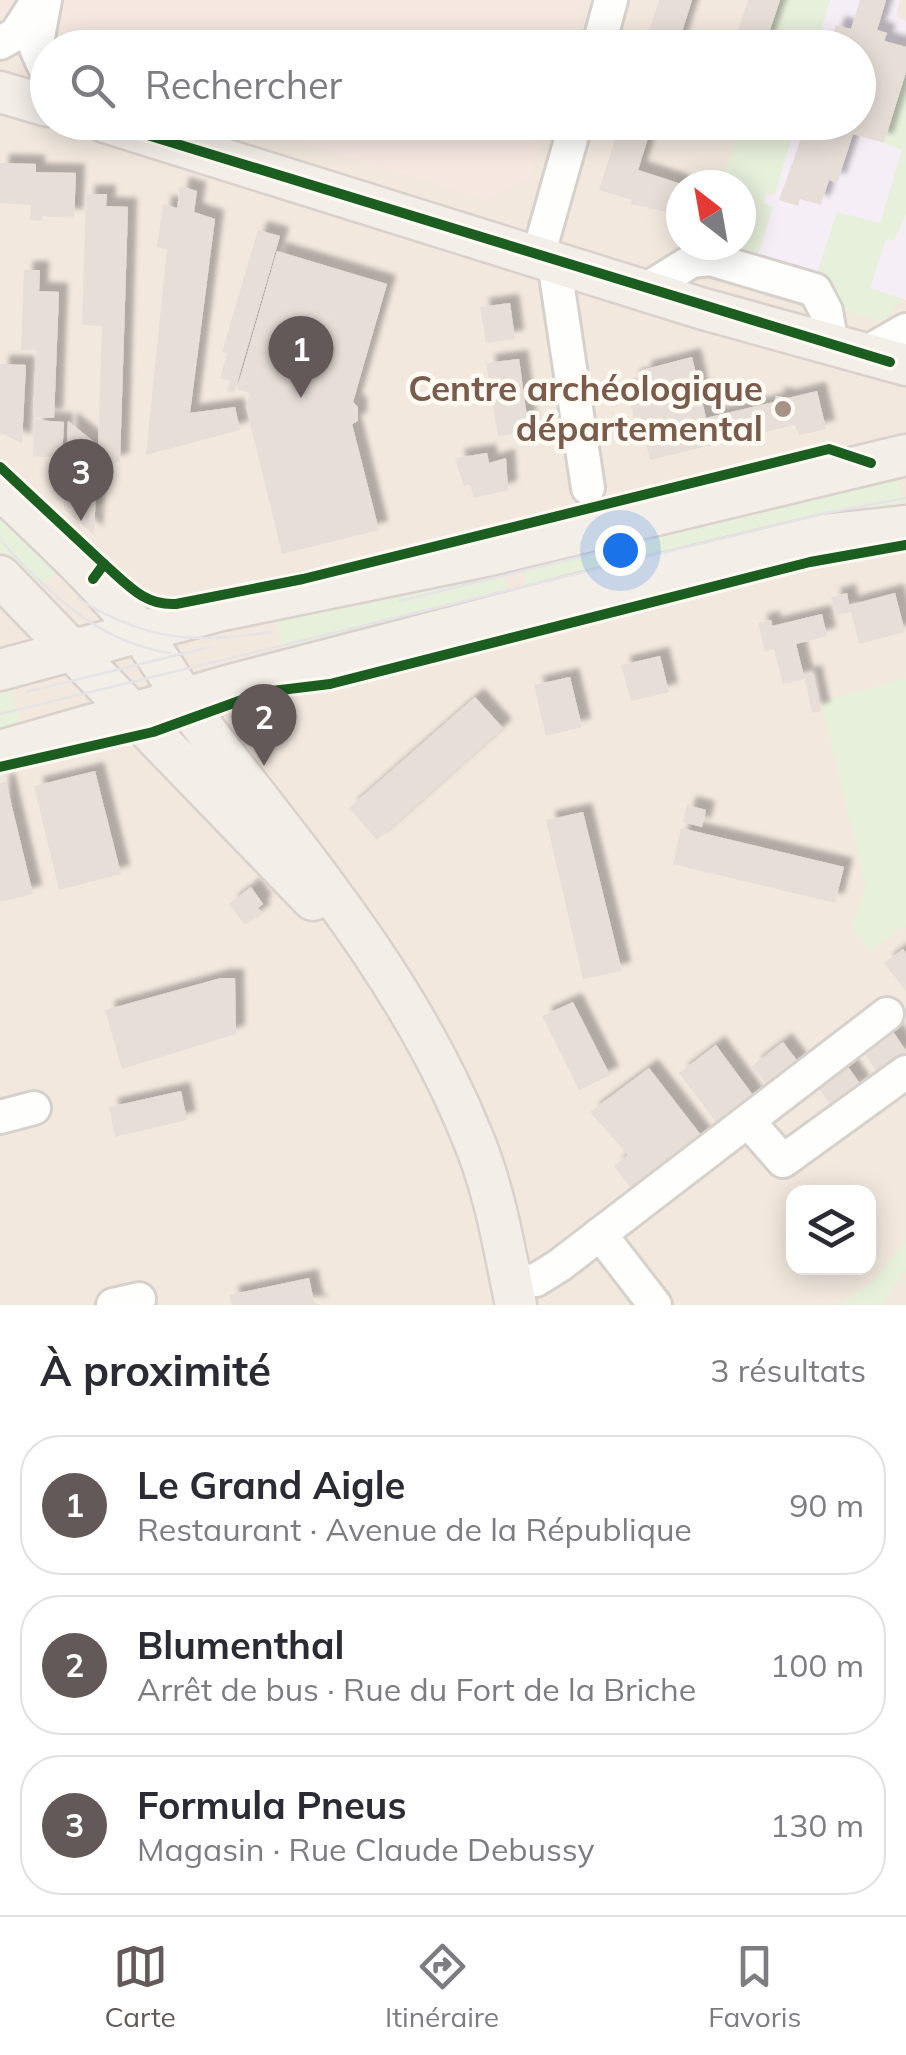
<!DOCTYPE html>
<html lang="fr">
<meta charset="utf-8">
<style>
:root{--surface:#fff;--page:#f7f7f7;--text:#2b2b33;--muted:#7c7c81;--line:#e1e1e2;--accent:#625958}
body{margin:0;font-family:Mulish,sans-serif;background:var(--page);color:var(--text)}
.controls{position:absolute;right:30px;bottom:30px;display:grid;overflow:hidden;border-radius:20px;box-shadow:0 5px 25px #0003}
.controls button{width:90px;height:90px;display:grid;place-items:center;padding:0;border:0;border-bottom:2px solid var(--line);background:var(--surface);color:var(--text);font:50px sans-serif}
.compass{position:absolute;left:666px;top:170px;width:90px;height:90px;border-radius:50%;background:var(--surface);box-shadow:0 5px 25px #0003;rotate:329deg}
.you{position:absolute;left:620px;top:550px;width:35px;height:35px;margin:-25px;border:8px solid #fff;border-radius:50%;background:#1a73e8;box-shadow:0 0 0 15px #1a73e833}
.badge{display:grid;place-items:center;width:65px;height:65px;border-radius:50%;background:var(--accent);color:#fff;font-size:32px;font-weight:700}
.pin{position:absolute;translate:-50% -82px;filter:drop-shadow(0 2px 5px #0008)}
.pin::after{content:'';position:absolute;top:52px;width:35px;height:30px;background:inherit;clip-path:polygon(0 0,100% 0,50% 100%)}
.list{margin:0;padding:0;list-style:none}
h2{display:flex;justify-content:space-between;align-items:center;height:130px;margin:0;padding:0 40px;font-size:42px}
h2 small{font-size:32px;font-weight:400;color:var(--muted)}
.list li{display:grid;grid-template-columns:65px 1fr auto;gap:30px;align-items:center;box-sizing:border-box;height:140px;margin:0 20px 20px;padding:0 20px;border:2px solid var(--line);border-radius:40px}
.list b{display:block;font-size:38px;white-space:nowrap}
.list p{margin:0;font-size:32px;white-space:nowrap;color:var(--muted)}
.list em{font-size:32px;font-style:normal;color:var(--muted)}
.icon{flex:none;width:55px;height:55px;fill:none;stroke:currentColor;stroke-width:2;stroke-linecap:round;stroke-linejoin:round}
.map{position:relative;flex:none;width:906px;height:1305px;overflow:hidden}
.search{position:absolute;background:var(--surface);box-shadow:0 5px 25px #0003;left:30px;right:30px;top:30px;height:110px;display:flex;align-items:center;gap:25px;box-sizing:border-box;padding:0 35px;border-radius:55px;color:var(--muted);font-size:38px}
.sheet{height:610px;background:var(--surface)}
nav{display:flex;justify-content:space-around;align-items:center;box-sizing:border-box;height:140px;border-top:2px solid var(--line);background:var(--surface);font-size:28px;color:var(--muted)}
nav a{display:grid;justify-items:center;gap:5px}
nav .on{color:var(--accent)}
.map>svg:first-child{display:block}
.residential{fill:#f2e8de;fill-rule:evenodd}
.commercial{fill:#f6e8e1}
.education{fill:#f6eef6}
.green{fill:#e7f0db}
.building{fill:#e6ded7;filter:url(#shadow)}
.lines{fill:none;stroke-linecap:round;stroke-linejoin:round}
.minor-casing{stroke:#d7d1cb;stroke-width:38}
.major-casing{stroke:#dad1cc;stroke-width:45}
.minor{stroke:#fefefd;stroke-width:32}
.major{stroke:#f3eee8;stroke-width:40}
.tram{stroke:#e6e3e7;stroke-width:2.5}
.cycleway-casing{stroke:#fffaf3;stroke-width:16}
.cycleway{stroke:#1b5e20;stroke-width:10}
.poi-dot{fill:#a69286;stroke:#fffaf3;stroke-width:4}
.labels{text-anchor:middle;stroke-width:9;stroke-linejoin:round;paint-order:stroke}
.poi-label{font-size:35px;font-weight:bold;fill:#7a5c4d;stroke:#fffaf3;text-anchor:end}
</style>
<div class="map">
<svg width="906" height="1305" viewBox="0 0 906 1305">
<defs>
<filter id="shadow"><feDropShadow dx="9" dy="-9" stdDeviation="2.5" flood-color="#0004"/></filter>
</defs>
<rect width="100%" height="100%" fill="#f9f5f0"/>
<path class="residential" d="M 0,0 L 906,0 L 906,1305 L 0,1305 ZM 48,48 L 858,48 L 858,122 L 48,122 ZM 681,185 L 741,185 L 741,245 L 681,245 ZM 794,1192 L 868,1192 L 868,1268 L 794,1268 Z"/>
<g class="commercial">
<path d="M 0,0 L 585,0 L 570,47 L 48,48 L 47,67 L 0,55 Z"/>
<path d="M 236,123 L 546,123 L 530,176 L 486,199 Z"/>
</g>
<path class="education" d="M 779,0 L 900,0 L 896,17 L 906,21 L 906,300 L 724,245 L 741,245 L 741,185 L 721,185 L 741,123 L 858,122 L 858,48 L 764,47 Z"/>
<g class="green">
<path d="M 779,0 L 830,0 L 816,47 L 764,48 Z"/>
<path d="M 906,72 L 906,214 L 894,241 L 886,239 L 870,288 L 903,299 L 883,322 L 838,308 L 817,273 L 837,212 L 880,223 L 902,150 L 884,143 Z"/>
<path d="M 741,123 L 796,123 L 775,195 L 766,193 L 763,203 L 773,207 L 758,255 L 724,245 L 741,245 L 741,185 L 721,185 Z"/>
<path d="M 896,470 L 906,512 L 633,570 L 625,537 Z"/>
<path d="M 0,506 L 64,567 L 31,595 L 0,557 Z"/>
<path d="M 605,542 L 613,575 L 529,596 L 522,563 Z"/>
<path d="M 502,568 L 510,600 L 285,656 L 274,612 Z"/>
<path d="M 906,678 L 906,925 L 870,951 L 851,927 L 866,888 L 821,702 Z"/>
<path d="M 10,683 L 23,736 L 0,741 L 0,686 Z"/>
<path d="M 906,1240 L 906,1269 L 882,1305 L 840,1305 L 875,1279 Z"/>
</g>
<g class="building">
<path d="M 659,0 L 692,0 L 677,48 L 644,48 Z"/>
<path d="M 748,0 L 780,0 L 764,48 L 738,48 L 743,33 L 738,31 Z"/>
<path d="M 860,0 L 886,0 L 877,30 L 887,33 L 884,41 L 906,47 L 906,72 L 884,143 L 853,134 L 837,183 L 829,180 L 821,205 L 800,199 L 798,206 L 779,200 L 807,122 L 859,122 L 859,48 L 829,48 L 836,25 L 851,29 Z"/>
<path d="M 609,122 L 653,122 L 638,170 L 681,184 L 681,215 L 630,204 L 632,200 L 599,190 L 619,127 Z"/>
<path d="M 0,163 L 36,164 L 36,172 L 76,173 L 74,218 L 42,216 L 42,221 L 30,220 L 31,205 L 0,203 Z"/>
<path d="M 180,186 L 197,191 L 194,212 L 215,219 L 190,413 L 235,407 L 240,430 L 146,455 L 167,249 L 157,247 L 163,204 L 177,208 Z"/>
<path d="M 86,194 L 107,194 L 106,206 L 128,207 L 120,462 L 97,467 L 94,535 L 64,509 L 68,421 L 98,445 L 102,326 L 82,325 Z"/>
<path d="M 258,230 L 280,236 L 234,393 L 227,391 L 230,381 L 220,378 L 227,354 L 222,352 Z"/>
<path d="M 277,251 L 387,284 L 353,402 L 358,407 L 358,421 L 352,424 L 379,530 L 282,554 L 246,406 L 250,393 L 237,389 Z"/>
<path d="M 24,270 L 40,270 L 39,291 L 59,292 L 54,418 L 33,417 L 36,350 L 21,350 Z"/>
<path d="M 510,303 L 515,339 L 486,343 L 480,307 Z"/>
<path d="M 692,357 L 706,418 L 774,402 L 776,396 L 788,398 L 817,391 L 826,429 L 800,435 L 794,425 L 650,460 L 640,417 L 634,418 L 628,392 L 634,391 L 631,378 L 643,376 L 642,370 Z"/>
<path d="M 519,359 L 529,432 L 498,436 L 486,363 Z"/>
<path d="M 0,364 L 26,365 L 22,443 L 0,433 Z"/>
<path d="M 35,420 L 64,422 L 62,458 L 33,456 Z"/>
<path d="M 487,453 L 489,463 L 506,458 L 508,490 L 474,498 L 470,484 L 464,486 L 455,458 Z"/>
<path d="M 847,593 L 849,605 L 895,593 L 905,632 L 859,644 L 851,612 L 836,615 L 831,597 Z"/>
<path d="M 822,614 L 827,636 L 796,644 L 804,676 L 813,674 L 821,711 L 812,713 L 805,679 L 783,684 L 774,649 L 765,652 L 758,623 L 771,620 L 772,626 Z"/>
<path d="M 660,656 L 669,692 L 631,701 L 621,665 Z"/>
<path d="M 570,677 L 582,727 L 546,736 L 534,685 Z"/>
<path d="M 475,697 L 503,728 L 377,840 L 349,808 Z"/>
<path d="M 95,771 L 121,874 L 59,890 L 34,786 Z"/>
<path d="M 6,782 L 33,894 L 0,902 L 0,783 Z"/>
<path d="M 687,805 L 706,810 L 702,827 L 683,822 Z"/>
<path d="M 583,812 L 622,971 L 583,979 L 546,820 Z"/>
<path d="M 681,828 L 844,867 L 835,903 L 673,864 Z"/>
<path d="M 251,887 L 263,904 L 258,908 L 262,912 L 245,925 L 229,904 Z"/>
<path d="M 903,949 L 906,953 L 906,991 L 884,963 Z"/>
<path d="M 221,978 L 235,978 L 236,1034 L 122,1069 L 105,1010 Z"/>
<path d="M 573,1002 L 610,1075 L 579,1090 L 542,1016 Z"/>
<path d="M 892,1030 L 906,1051 L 878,1073 L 863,1052 Z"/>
<path d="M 783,1042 L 799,1063 L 769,1087 L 752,1066 Z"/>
<path d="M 716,1045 L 755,1098 L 718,1125 L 679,1073 Z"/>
<path d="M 846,1064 L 861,1085 L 832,1107 L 817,1086 Z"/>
<path d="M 649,1068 L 704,1139 L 634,1192 L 614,1166 L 628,1155 L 590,1112 Z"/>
<path d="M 181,1091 L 187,1120 L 115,1137 L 109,1107 Z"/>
<path d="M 309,1278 L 314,1302 L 321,1305 L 232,1305 L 229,1295 Z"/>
</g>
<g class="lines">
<defs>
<g id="minor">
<path d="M 45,0 L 36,48 L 48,75"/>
<path d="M 0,43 L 16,34 L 38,0"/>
<path d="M 598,48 L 611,0"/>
<path d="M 538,256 L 576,122"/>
<path d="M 554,262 L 588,488"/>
<path d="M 645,290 L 692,261 L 710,259 L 815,290 L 826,311 L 832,345"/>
<path d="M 864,354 L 906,330"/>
<path d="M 0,1117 L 34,1108"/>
<path d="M 748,1121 L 783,1161 L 906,1072"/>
<path d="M 600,1234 L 655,1305"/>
<path d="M 511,1282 L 536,1280 L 560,1265 L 887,1014"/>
<path d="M 113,1305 L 139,1299"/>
</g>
<g id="major">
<path d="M 0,92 L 48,106"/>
<path d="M 105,122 L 700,308 L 906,365"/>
<path d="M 0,488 C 47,534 97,578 138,630 C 166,666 186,707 215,743 C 312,868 412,987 472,1136 C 495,1190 504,1248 516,1305"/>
<path d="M 0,576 L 313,900"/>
<path d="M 0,670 L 218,611 L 486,556 L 906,455"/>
<path d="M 0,751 L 238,683 L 572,596 L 825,535 L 906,526"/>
</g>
</defs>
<use href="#minor" class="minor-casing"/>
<use href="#major" class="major-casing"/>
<use href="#minor" class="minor"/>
<use href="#major" class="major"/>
<g class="tram">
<path d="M 0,540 C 49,592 96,642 170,653"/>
<path d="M 77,598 C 146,641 193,644 272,632"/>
<path d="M 400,601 L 652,539"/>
<path d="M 26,692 L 210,647"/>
<path d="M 0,714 L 826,513 L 906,498"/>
</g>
<defs>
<g id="cycleway">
<path d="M 105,122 L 890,362"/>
<path d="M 0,467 L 104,564 L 93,579"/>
<path d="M 104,564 C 127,584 144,606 176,604 L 303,579 L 829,449 L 871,463"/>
<path d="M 0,767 L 153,732 L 264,692 L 330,684 L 810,562 L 906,545"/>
</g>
</defs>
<use href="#cycleway" class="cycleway-casing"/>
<use href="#cycleway" class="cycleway"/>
</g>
<circle class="poi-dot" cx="783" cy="409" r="10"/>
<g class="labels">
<g class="poi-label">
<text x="763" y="401">Centre archéologique<tspan x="763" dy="40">départemental</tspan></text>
</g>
</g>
</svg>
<div class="controls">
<button><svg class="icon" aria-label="layers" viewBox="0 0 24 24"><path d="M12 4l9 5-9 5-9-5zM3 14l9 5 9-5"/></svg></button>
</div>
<svg class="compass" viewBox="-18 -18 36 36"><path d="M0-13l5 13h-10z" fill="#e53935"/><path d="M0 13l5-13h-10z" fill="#7c7c81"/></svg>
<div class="you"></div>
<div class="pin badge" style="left:301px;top:398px">1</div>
<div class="pin badge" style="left:264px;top:766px">2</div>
<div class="pin badge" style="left:81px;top:521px">3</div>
<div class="search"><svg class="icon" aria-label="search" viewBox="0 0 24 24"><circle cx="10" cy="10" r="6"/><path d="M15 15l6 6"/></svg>Rechercher</div>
</div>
<section class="sheet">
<h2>À proximité<small>3 résultats</small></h2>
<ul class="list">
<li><span class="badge">1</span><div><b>Le Grand Aigle</b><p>Restaurant · Avenue de la République</p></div><em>90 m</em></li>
<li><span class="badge">2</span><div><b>Blumenthal</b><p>Arrêt de bus · Rue du Fort de la Briche</p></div><em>100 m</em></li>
<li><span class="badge">3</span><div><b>Formula Pneus</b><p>Magasin · Rue Claude Debussy</p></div><em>130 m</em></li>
</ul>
</section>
<nav>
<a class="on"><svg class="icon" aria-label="map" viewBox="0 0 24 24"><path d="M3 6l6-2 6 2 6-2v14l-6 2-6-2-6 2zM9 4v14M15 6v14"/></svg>Carte</a>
<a><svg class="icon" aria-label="directions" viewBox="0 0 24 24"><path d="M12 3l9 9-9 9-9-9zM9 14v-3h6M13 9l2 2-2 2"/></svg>Itinéraire</a>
<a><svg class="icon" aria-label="saved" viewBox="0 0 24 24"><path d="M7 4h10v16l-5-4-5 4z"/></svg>Favoris</a>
</nav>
